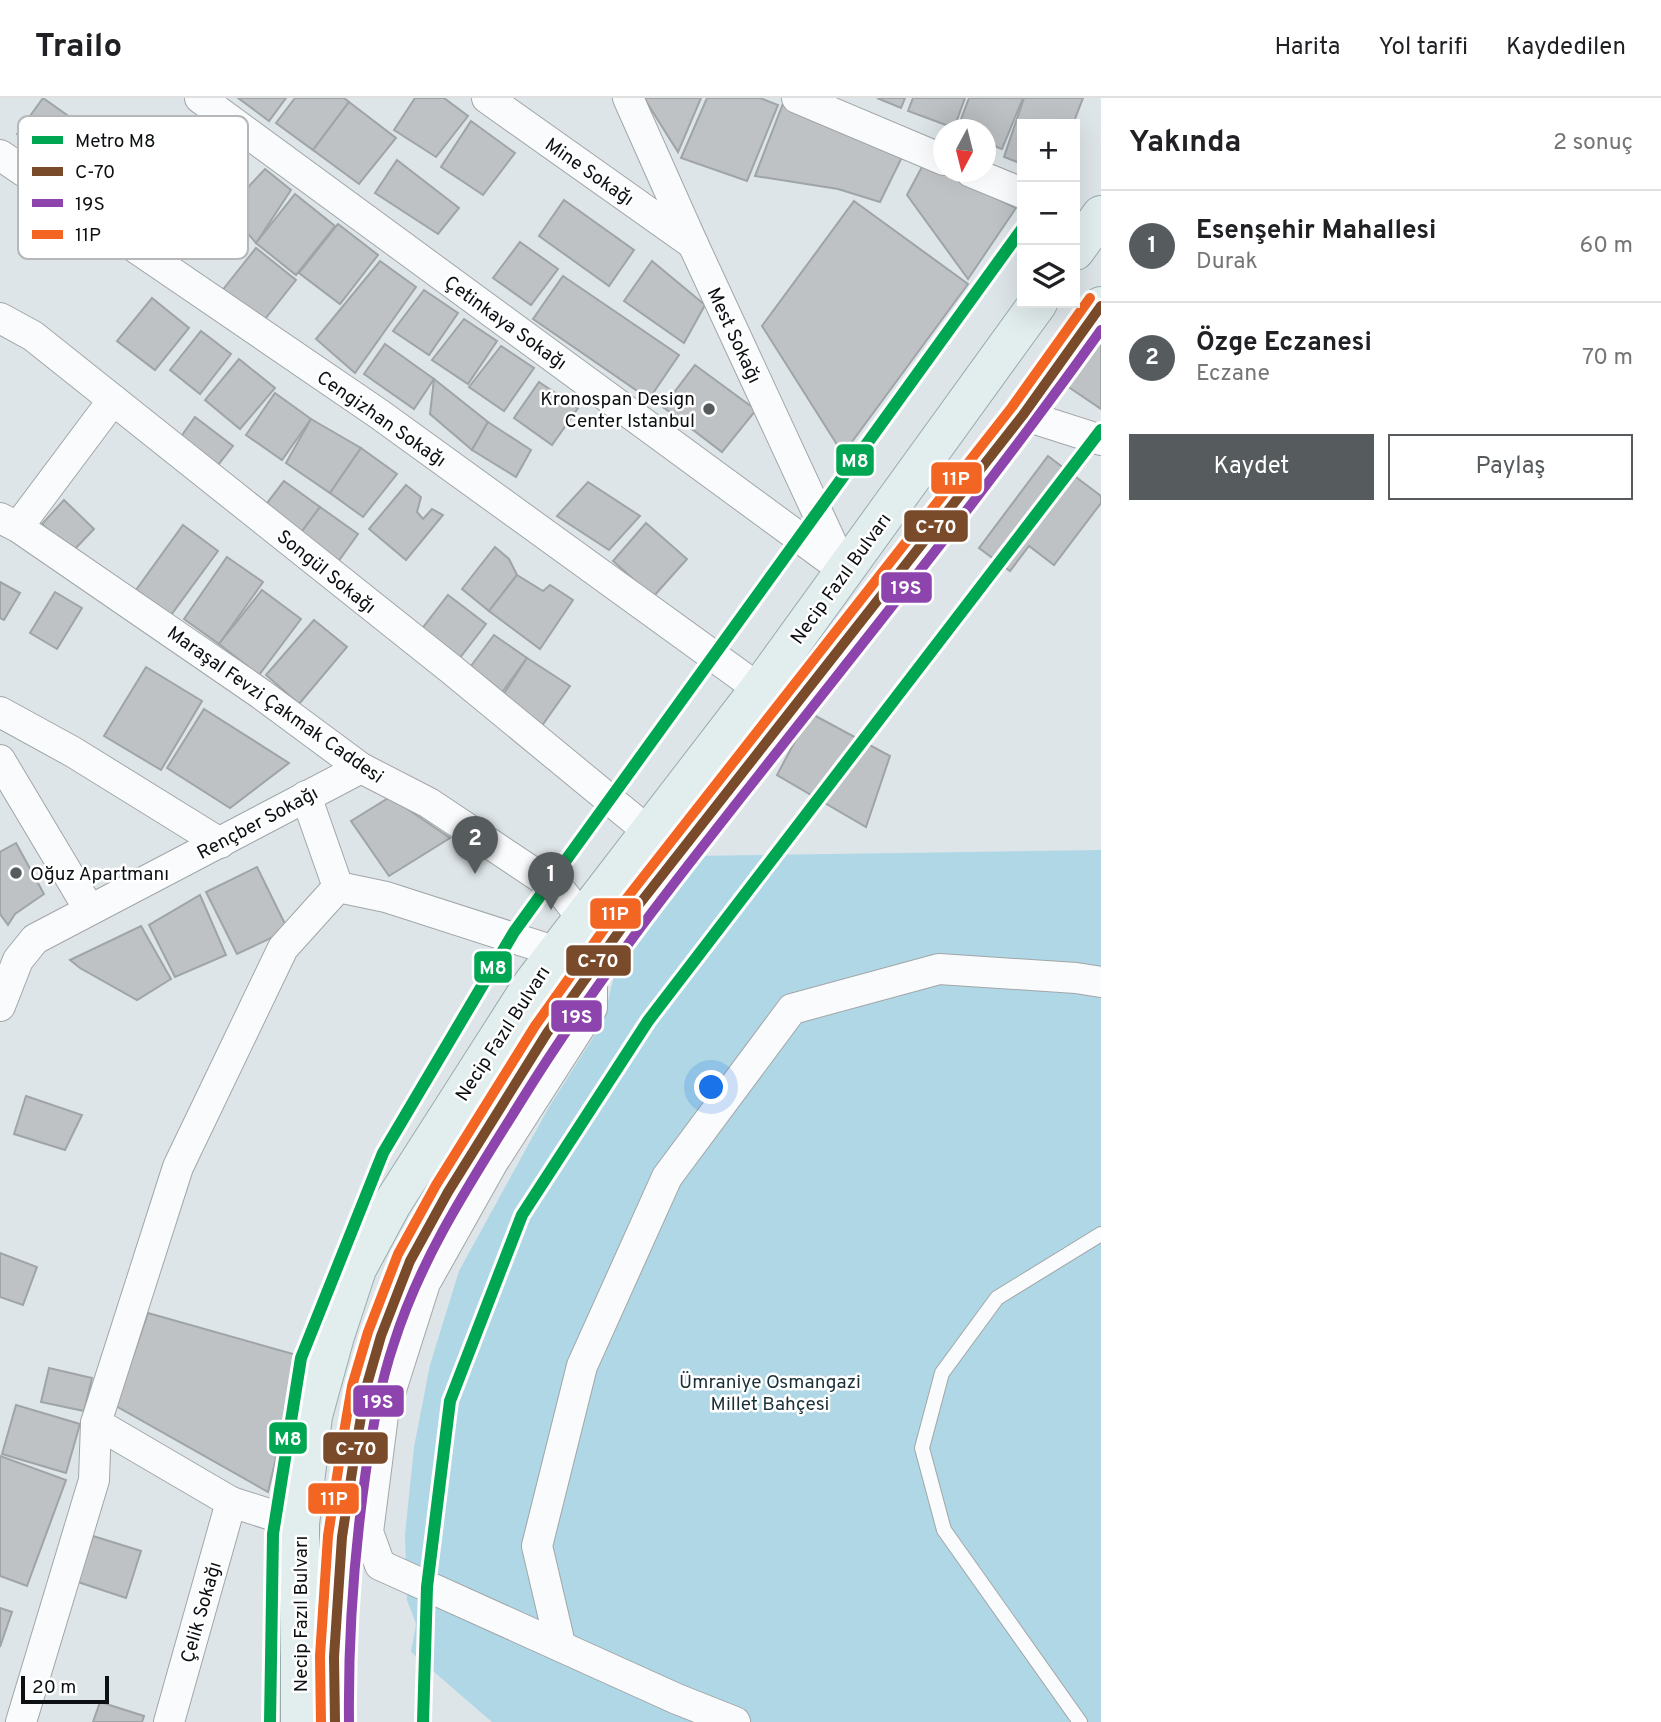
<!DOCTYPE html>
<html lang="tr">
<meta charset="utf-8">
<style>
:root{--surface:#fff;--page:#f6f6f6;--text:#202124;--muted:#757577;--line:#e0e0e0;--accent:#565b5d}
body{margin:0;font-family:Overpass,sans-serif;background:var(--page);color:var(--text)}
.controls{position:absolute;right:21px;top:21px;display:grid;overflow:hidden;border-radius:0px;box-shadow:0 7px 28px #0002}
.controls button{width:63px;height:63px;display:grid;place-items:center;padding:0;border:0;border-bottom:2px solid var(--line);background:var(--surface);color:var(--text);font:35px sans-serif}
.compass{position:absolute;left:933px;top:21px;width:63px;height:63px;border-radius:50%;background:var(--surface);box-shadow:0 7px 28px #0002;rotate:187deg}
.scale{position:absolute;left:21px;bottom:18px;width:88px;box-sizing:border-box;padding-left:7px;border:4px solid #0d1012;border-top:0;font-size:19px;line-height:24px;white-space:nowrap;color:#0d1012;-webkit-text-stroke:5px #fff;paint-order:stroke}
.you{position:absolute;left:712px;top:990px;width:24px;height:24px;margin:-18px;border:5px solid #fff;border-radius:50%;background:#1a73e8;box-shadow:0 0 0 10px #1a73e833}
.badge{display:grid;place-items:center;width:46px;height:46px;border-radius:50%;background:var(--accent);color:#fff;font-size:23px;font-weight:700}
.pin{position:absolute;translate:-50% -58px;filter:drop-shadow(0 2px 4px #0008)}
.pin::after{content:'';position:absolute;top:37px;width:24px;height:21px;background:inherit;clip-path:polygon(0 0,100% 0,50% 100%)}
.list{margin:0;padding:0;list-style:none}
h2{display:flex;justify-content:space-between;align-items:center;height:91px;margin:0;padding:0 28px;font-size:30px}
h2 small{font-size:23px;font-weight:400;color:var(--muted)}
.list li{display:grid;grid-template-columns:46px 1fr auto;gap:21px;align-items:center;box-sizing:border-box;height:112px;padding:0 28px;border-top:2px solid var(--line)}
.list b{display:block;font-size:26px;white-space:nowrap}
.list p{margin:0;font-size:23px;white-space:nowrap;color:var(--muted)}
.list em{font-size:23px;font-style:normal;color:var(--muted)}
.actions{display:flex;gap:14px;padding:21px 28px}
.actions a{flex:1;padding:16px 0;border:2px solid var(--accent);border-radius:0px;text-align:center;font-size:24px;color:var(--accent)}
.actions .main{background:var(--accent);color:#fff}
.icon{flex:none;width:38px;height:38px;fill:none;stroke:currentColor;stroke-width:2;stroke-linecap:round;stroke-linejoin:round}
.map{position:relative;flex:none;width:1101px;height:1624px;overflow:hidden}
header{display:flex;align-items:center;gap:42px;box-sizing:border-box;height:98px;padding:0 35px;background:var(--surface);border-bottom:2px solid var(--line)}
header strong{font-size:33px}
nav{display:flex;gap:38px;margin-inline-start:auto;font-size:24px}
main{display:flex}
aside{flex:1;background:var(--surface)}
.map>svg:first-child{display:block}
.green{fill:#afd7e6}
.building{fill:#bec2c4;stroke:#9fa4a7;stroke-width:2}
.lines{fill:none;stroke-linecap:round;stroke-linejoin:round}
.service-casing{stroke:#a2a6a8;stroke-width:16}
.minor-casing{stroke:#a2a6a8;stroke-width:32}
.primary-casing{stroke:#98acaf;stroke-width:40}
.service{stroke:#fafbfc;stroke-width:14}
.minor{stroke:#fafbfc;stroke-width:30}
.primary{stroke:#e2edee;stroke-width:38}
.bus-1-casing{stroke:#fff;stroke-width:16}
.bus-2-casing{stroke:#fff;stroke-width:16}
.bus-3-casing{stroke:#fff;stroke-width:16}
.bus-1{stroke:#7a4b2a;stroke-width:10}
.bus-2{stroke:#8e44ad;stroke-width:10}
.bus-3{stroke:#f26522;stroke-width:10}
.metro-1-casing{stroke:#fff;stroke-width:18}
.metro-1{stroke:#00a651;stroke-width:12}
.poi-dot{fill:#565b5d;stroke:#fff;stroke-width:2.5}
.labels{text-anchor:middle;stroke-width:5;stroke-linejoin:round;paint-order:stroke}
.street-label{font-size:19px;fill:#0d1012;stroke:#fff}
.poi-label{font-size:19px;fill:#0d1012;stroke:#fff;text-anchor:end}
.park-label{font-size:19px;fill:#1a3038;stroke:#fff}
.key{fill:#fff;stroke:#b6b7b8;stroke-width:2}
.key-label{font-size:19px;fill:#0d1012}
.line-badge{stroke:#fff;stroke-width:2.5}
.badge-label{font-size:19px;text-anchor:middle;font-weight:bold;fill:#fff}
</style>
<header>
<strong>Trailo</strong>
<nav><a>Harita</a><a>Yol tarifi</a><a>Kaydedilen</a></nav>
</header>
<main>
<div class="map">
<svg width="1101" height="1624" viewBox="0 0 1101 1624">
<rect width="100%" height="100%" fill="#dee5e8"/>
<path class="green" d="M 1101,752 L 1101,1624 L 492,1624 L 411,1554 L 416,1526 L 407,1502 L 405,1437 L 414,1349 L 430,1267 L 459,1173 L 549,1009 L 603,924 L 616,869 L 690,758 Z"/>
<g class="building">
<path d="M 43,0 L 81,27 L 54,63 L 17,36 Z"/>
<path d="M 238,0 L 286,0 L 269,23 Z"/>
<path d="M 295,0 L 344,0 L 349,4 L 313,52 L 276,25 Z"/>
<path d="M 415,0 L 444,0 L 468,18 L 436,59 L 394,32 Z"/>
<path d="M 644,0 L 701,0 L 678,54 Z"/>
<path d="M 707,0 L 760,0 L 778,7 L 747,83 L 681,60 Z"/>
<path d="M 877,0 L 905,0 L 901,10 Z"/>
<path d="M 913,0 L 965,0 L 954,30 L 908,13 Z"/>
<path d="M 969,0 L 1023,0 L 1002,51 L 986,45 L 986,32 L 957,32 Z"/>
<path d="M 1024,0 L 1083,0 L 1073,26 L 1022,26 L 1022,66 L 1004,59 Z"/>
<path d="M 784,3 L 904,55 L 880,104 L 838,91 L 755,78 Z"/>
<path d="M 349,4 L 396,40 L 359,86 L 313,52 Z"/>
<path d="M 471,23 L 515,55 L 483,97 L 441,69 Z"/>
<path d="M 209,41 L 246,69 L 175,171 L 138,141 Z"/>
<path d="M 397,62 L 459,110 L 438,136 L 375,95 Z"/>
<path d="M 924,65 L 1016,110 L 968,181 L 907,97 Z"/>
<path d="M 265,71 L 291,92 L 256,145 L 230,115 L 251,86 Z"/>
<path d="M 295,96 L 335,128 L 296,177 L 256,145 Z"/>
<path d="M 564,102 L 634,152 L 609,188 L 539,138 Z"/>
<path d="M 854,103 L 968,186 L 843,356 L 762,228 Z"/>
<path d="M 338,126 L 378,157 L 340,206 L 299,175 Z"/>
<path d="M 520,144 L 558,171 L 531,207 L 493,180 Z"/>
<path d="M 256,150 L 296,182 L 257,231 L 217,199 Z"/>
<path d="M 380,163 L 416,189 L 355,275 L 316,241 Z"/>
<path d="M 652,163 L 705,207 L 684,245 L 624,203 Z"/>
<path d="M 563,178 L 679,257 L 649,301 L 533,221 Z"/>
<path d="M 424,192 L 458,215 L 429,257 L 393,233 Z"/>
<path d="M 152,200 L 189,230 L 155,272 L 117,243 Z"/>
<path d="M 464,221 L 497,243 L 468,286 L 432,262 Z"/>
<path d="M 201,233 L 231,256 L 200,296 L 170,272 Z"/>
<path d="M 1096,239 L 1101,243 L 1101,311 L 1067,288 Z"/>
<path d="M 385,246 L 434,281 L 414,311 L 364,276 Z"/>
<path d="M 501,248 L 534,270 L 504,313 L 469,289 Z"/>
<path d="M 239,261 L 275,290 L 240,331 L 205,302 Z"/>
<path d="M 695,267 L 756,312 L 722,354 L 663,309 Z"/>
<path d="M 434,281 L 488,324 L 472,352 L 430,316 Z"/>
<path d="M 539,284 L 578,310 L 552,347 L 514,320 Z"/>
<path d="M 275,295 L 311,321 L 282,362 L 246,337 Z"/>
<path d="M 195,319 L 233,348 L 214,372 L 177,344 Z"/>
<path d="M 311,321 L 361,350 L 330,395 L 286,365 Z"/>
<path d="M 488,324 L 531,352 L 516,379 L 472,352 Z"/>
<path d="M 361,350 L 397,376 L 363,419 L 330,395 Z"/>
<path d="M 1048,358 L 1101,398 L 1101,405 L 1054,467 L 1029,448 L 1010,473 L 979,450 Z"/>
<path d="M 284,383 L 320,409 L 297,440 L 261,413 Z"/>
<path d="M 588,384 L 640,418 L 609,452 L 557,418 Z"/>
<path d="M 406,387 L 421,399 L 417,414 L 423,421 L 432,411 L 443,417 L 406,462 L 369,431 Z"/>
<path d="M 64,402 L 94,431 L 72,454 L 42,426 Z"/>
<path d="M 320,409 L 358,436 L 335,468 L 297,440 Z"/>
<path d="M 646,425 L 687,461 L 653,499 L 613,463 Z"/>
<path d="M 183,427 L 218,453 L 171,517 L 136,492 Z"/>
<path d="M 495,449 L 509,461 L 517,477 L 489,513 L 462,491 Z"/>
<path d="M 227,459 L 263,484 L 219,546 L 184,521 Z"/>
<path d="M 517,477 L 543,493 L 550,487 L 573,502 L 540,551 L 489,513 Z"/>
<path d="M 0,484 L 20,495 L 4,522 L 0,520 Z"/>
<path d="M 262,492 L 301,521 L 259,577 L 219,546 Z"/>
<path d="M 55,494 L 82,510 L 57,551 L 30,535 Z"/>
<path d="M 448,497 L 486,526 L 452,570 L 414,541 Z"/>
<path d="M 314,522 L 347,549 L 299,606 L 266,577 Z"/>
<path d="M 494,537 L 527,560 L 495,604 L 462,580 Z"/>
<path d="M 527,560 L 570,588 L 541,629 L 501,600 Z"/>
<path d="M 146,569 L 202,603 L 161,672 L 104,638 Z"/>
<path d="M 204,611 L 289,665 L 230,710 L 167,670 Z"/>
<path d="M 810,615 L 890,658 L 866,729 L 777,677 Z"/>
<path d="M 390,699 L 450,740 L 389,778 L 351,723 Z"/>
<path d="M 16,745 L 44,796 L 15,816 L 8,827 L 0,816 L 0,754 Z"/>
<path d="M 257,769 L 288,832 L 237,856 L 206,794 Z"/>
<path d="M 200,797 L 226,857 L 175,879 L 149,827 Z"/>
<path d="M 141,828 L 171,881 L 137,902 L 80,870 L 70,862 Z"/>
<path d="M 26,998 L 82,1017 L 65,1052 L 14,1036 Z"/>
<path d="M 0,1155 L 37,1169 L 23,1207 L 0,1199 Z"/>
<path d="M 148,1215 L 300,1258 L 268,1394 L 116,1308 Z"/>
<path d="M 49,1270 L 92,1280 L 84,1313 L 41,1304 Z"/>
<path d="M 16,1307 L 80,1326 L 66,1375 L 2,1356 Z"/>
<path d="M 0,1358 L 66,1382 L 27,1488 L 0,1478 Z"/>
<path d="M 93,1438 L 141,1453 L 126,1500 L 78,1484 Z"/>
<path d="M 0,1510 L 12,1514 L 0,1549 Z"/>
<path d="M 100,1604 L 144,1618 L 142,1624 L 93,1624 Z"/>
</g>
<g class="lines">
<defs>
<path id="service" d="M 1080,1624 L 944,1432 L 922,1350 L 942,1275 L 997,1200 L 1101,1136"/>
<g id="minor">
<path d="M 200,0 L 845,473"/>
<path d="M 487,0 L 693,146"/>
<path d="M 628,0 L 693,146 L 843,470"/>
<path d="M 797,0 L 944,62"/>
<path d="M 0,57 L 379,316 L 759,591"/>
<path d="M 971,74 L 1022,95"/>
<path d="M 0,220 L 33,238 L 451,571 L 649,734"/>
<path d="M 1023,317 L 1101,342"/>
<path d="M 0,420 L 18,429 L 261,596 L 361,670 L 429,705 L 561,793 L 582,820"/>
<path d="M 18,429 L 113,302"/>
<path d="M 0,614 L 73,654 L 220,745"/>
<path d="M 0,662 L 89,811"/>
<path d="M 306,698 L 338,789"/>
<path d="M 0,908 L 18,862 L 35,841 L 361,670"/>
<path d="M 96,1325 L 231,1404 L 300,1426"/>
<path d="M 560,1546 L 537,1448 L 582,1268 L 667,1079 L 792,911 L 939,871 L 1076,880 L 1101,884"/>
<path d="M 21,1624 L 94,1382 L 96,1325 L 178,1069 L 283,850 L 338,789 L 386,799 L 557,854 L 592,873 L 592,910 L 493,1064 L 425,1185 L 383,1317 L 368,1434 L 380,1467 L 677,1601 L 735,1624"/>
<path d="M 169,1624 L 231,1404"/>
</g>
<g id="primary">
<path d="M 1075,153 L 1101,117"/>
<path d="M 300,1624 L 300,1426 L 313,1318 L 335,1238 L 357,1171 L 392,1106 L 533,885 L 759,591 L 1038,205"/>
<path d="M 335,1624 L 334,1559 L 342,1439 L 356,1348 L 366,1290 L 381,1238 L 410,1163 L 448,1094 L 547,935 L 630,818 L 1023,317 L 1101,208"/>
</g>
</defs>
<use href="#service" class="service-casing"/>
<use href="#minor" class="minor-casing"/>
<use href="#primary" class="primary-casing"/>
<use href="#service" class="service"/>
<use href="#minor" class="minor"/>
<use href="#primary" class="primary"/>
<defs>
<path id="bus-1" d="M 335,1624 L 334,1559 L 342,1439 L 356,1348 L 366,1290 L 381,1238 L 410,1163 L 448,1094 L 547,935 L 630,818 L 1023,317 L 1101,208"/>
<path id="bus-2" d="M 349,1624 C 348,1539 354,1456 366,1372 C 373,1329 380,1286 394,1245 C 422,1156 474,1079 523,1000 C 593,887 675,783 758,678 C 874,530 992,385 1101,232"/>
<path id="bus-3" d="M 321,1624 L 320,1558 L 328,1438 L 342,1346 L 352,1288 L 368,1234 L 398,1156 L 436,1087 L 535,928 L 619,810 L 1012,309 L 1090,200"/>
</defs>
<use href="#bus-1" class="bus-1-casing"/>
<use href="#bus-2" class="bus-2-casing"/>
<use href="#bus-3" class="bus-3-casing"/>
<use href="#bus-1" class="bus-1"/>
<use href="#bus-2" class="bus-2"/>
<use href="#bus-3" class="bus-3"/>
<defs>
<g id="metro-1">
<path d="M 270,1624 L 273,1436 L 301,1260 L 383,1055 L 514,834 L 1022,131"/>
<path d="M 423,1624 L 427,1489 L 450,1303 L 522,1117 L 648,923 L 1101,332"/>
</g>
</defs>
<use href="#metro-1" class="metro-1-casing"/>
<use href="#metro-1" class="metro-1"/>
</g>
<g class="poi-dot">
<circle cx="709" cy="311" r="7"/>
<circle cx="16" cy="775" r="7"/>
</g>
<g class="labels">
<g class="street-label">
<text transform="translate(590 73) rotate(35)" y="7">Mine Sokağı</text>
<text transform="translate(506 224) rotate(36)" y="7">Çetinkaya Sokağı</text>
<text transform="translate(735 237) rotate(65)" y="7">Mest Sokağı</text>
<text transform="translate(382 320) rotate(35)" y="7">Cengizhan Sokağı</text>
<text transform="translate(327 473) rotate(39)" y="7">Songül Sokağı</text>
<text transform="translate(840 480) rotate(-54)" y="7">Necip Fazıl Bulvarı</text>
<text transform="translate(276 606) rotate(35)" y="7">Maraşal Fevzi Çakmak Caddesi</text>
<text transform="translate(257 724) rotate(-28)" y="7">Rençber Sokağı</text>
<text transform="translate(502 935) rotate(-57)" y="7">Necip Fazıl Bulvarı</text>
<text transform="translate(200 1514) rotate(-74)" y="7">Çelik Sokağı</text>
<text transform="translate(300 1516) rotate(-90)" y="7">Necip Fazıl Bulvarı</text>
</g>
<g class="poi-label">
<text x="695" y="307">Kronospan Design<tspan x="695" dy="22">Center Istanbul</tspan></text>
<text x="30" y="782" text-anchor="start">Oğuz Apartmanı</text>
</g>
<g class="park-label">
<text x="770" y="1290">Ümraniye Osmangazi<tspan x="770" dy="22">Millet Bahçesi</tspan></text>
</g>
</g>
<rect x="18" y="18" width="230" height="143" rx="10" class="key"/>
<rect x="32" y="38" width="31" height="8" fill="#00a651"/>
<rect x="32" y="69" width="31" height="9" fill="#7a4b2a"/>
<rect x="32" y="101" width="31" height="8" fill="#8e44ad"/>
<rect x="32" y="132" width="31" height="9" fill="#f26522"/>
<g class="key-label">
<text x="75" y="49">Metro M8</text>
<text x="75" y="80">C-70</text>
<text x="75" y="112">19S</text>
<text x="75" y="143">11P</text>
</g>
<g class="line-badge">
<rect x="835" y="345" width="40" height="34" rx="7" fill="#00a651"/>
<rect x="930" y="363" width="53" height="34" rx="7" fill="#f26522"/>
<rect x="903" y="411" width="66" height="34" rx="7" fill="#7a4b2a"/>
<rect x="880" y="473" width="53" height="33" rx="7" fill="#8e44ad"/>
<rect x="589" y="799" width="53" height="33" rx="7" fill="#f26522"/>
<rect x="565" y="846" width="67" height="33" rx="7" fill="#7a4b2a"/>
<rect x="473" y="852" width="40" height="34" rx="7" fill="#00a651"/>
<rect x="550" y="901" width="53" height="34" rx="7" fill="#8e44ad"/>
<rect x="352" y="1286" width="53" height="34" rx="7" fill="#8e44ad"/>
<rect x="268" y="1323" width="40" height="34" rx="7" fill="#00a651"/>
<rect x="322" y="1333" width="67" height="34" rx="7" fill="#7a4b2a"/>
<rect x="307" y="1384" width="53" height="33" rx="7" fill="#f26522"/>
</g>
<g class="badge-label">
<text x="855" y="369">M8</text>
<text x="956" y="387">11P</text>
<text x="936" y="435">C-70</text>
<text x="906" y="496">19S</text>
<text x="615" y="822">11P</text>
<text x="598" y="869">C-70</text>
<text x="493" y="876">M8</text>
<text x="577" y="925">19S</text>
<text x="378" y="1310">19S</text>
<text x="288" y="1347">M8</text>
<text x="356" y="1357">C-70</text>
<text x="334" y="1407">11P</text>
</g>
</svg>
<div class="controls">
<button>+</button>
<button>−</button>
<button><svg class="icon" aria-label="layers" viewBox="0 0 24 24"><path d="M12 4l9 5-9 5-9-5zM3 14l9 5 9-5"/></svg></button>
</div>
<svg class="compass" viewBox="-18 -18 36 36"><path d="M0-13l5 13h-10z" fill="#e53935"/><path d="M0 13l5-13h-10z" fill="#757577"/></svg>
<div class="scale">20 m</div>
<div class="you"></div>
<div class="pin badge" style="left:551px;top:812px">1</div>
<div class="pin badge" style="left:475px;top:776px">2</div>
</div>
<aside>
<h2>Yakında<small>2 sonuç</small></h2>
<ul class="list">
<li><span class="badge">1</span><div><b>Esenşehir Mahallesi</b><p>Durak</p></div><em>60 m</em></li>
<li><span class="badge">2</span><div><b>Özge Eczanesi</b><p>Eczane</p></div><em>70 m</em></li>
</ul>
<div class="actions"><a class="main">Kaydet</a><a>Paylaş</a></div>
</aside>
</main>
